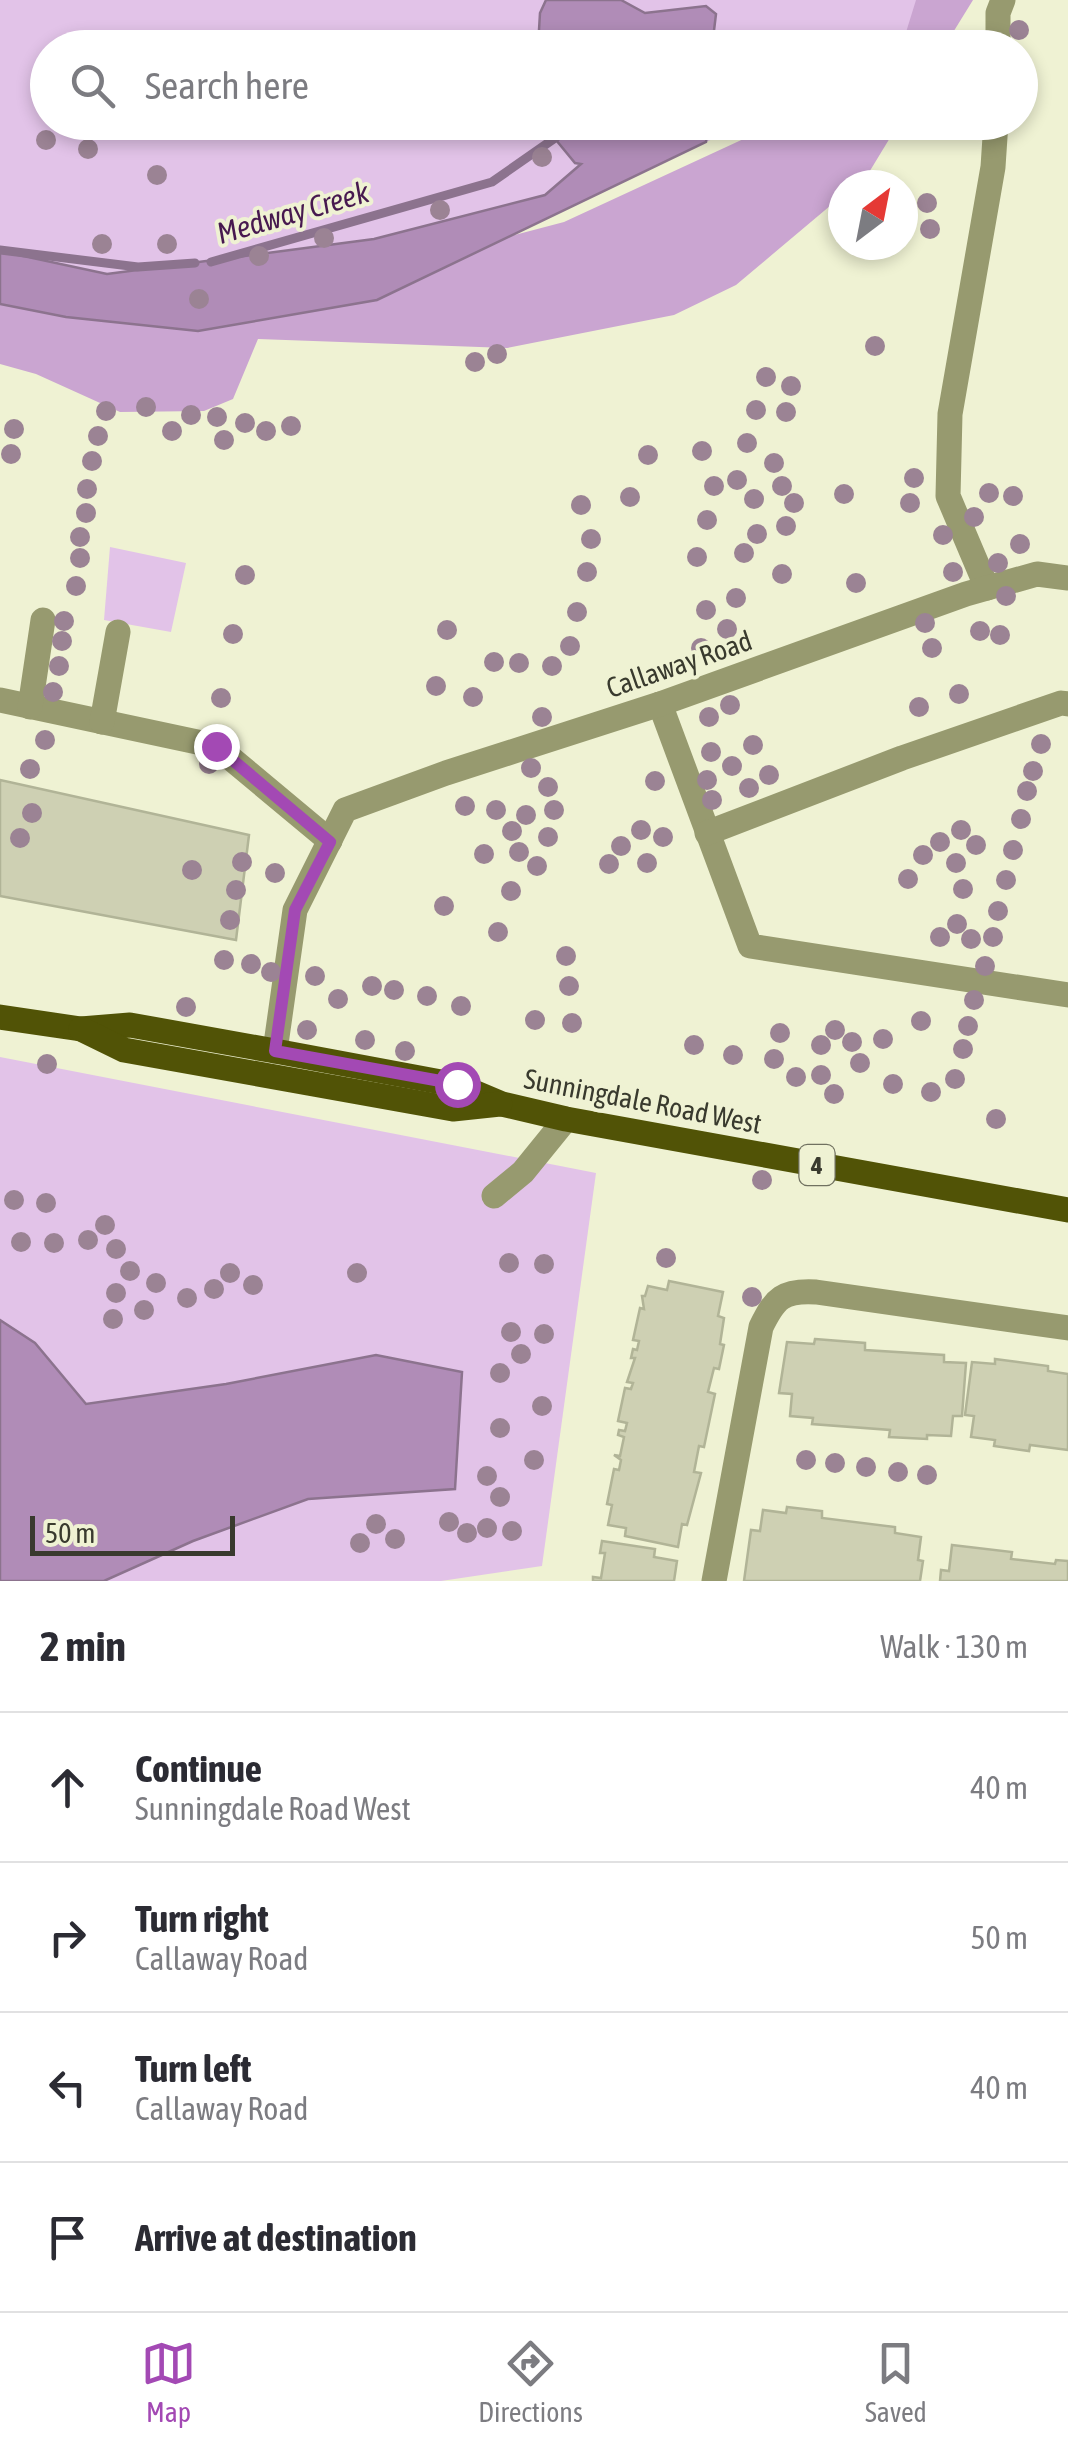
<!DOCTYPE html>
<meta charset="utf-8">
<style>
:root{--surface:#fff;--page:#f2f2f3;--text:#2b2b33;--muted:#7c7c81;--line:#e1e1e2;--accent:#a349b4}
body{margin:0;font-family:"Asap Condensed",sans-serif;background:var(--page);color:var(--text)}
.compass{position:absolute;left:828px;top:170px;width:90px;height:90px;border-radius:50%;background:var(--surface);box-shadow:0 5px 15px #0003;rotate:32deg}
.scale{position:absolute;left:30px;bottom:25px;width:205px;box-sizing:border-box;padding-left:10px;border:5px solid #393a2e;border-top:0;font-size:28px;line-height:35px;white-space:nowrap;color:#393a2e;-webkit-text-stroke:8px #eff2d3;paint-order:stroke}
.stop{position:absolute;width:30px;height:30px;margin:-22px;border:8px solid #a349b4;border-radius:50%;background:#fff}
.stop.end{background:#a349b4;border-color:#fff;box-shadow:0 2px 10px #0008}
.list{margin:0;padding:0;list-style:none}
h2{display:flex;justify-content:space-between;align-items:center;height:130px;margin:0;padding:0 40px;font-size:42px}
h2 small{font-size:32px;font-weight:400;color:var(--muted)}
.list li{display:grid;grid-template-columns:65px 1fr auto;gap:30px;align-items:center;box-sizing:border-box;height:150px;padding:0 40px;border-top:2px solid var(--line)}
.list b{display:block;font-size:38px;white-space:nowrap}
.list p{margin:0;font-size:32px;white-space:nowrap;color:var(--muted)}
.list em{font-size:32px;font-style:normal;color:var(--muted)}
.icon{flex:none;width:55px;height:55px;fill:none;stroke:currentColor;stroke-width:2;stroke-linecap:round;stroke-linejoin:round}
.map{position:relative;flex:none;width:1068px;height:1581px;overflow:hidden}
.search{position:absolute;background:var(--surface);box-shadow:0 5px 15px #0003;left:30px;right:30px;top:30px;height:110px;display:flex;align-items:center;gap:25px;box-sizing:border-box;padding:0 35px;border-radius:55px;color:var(--muted);font-size:38px}
.sheet{height:730px;background:var(--surface)}
nav{display:flex;justify-content:space-around;align-items:center;box-sizing:border-box;height:140px;border-top:2px solid var(--line);background:var(--surface);font-size:28px;color:var(--muted)}
nav a{display:grid;justify-items:center;gap:5px}
nav .on{color:var(--accent)}
.map>svg:first-child{display:block}
.green{fill:#e2c3e8}
.forest{fill:#caa5d1}
.water{fill:#b08cb7;stroke:#8c738e;stroke-width:2.5}
.lines{fill:none;stroke-linecap:round;stroke-linejoin:round}
.stream{stroke:#8c738e;stroke-width:9}
.building{fill:#ced0b3;stroke:#b1b497;stroke-width:2.5}
.minor{stroke:#979a6f;stroke-width:25}
.major{stroke:#515306;stroke-width:25}
.tree{fill:#9b8394}
.route{stroke:#a349b4;stroke-width:12}
.labels{text-anchor:middle;stroke-width:8;stroke-linejoin:round;paint-order:stroke}
.shield{fill:#eff2d3;stroke:#707160;stroke-width:2.5}
.shield-label{font-size:25px;font-weight:bold;fill:#393a2e}
.street-label{font-size:28px;fill:#393a2e;stroke:#eff2d3}
.water-label{font-size:30px;font-style:italic;fill:#47194f;stroke:#eff2d3}
</style>
<div class="map">
<svg width="1068" height="1581" viewBox="0 0 1068 1581">
<rect width="100%" height="100%" fill="#eff2d3"/>
<g class="green">
<path d="M 0,0 L 959,0 L 954,14 L 864,47 L 48,48 L 48,122 L 747,123 L 545,217 L 173,302 L 0,275 Z"/>
<path d="M 110,547 L 186,563 L 171,632 L 104,620 Z"/>
<path d="M 0,1057 L 596,1173 L 542,1566 L 441,1581 L 0,1581 Z"/>
</g>
<g class="forest">
<path d="M 916,0 L 973,0 L 944,47 L 895,47 L 903,42 Z"/>
<path d="M 778,123 L 899,123 L 868,174 L 855,185 L 843,185 L 843,195 L 736,285 L 674,315 L 507,348 L 258,339 L 233,399 L 204,411 L 120,412 L 36,374 L 0,364 L 0,288 L 329,284 L 564,222 Z"/>
</g>
<g class="water">
<path d="M 546,0 L 621,0 L 645,13 L 706,6 L 716,14 L 712,47 L 538,47 L 540,13 Z"/>
<path d="M 546,123 L 709,123 L 706,142 L 377,300 L 198,331 L 66,317 L 0,304 L 0,251 L 107,274 L 374,239 L 545,195 L 581,164 L 575,163 L 547,129 Z"/>
<path d="M 0,1320 L 35,1343 L 86,1404 L 226,1384 L 376,1355 L 462,1372 L 455,1489 L 308,1499 L 193,1541 L 104,1581 L 0,1581 Z"/>
</g>
<g class="lines">
<g class="stream">
<path d="M 0,250 L 138,267 L 195,263"/>
<path d="M 211,262 L 492,182 L 578,122"/>
</g>
</g>
<g class="building">
<path d="M 0,780 L 249,835 L 236,940 L 0,896 Z"/>
<path d="M 669,1281 L 723,1292 L 718,1316 L 724,1318 L 720,1344 L 724,1345 L 719,1369 L 714,1368 L 708,1392 L 715,1394 L 704,1447 L 699,1446 L 694,1472 L 701,1473 L 687,1525 L 682,1524 L 678,1547 L 625,1536 L 626,1528 L 608,1525 L 612,1505 L 607,1504 L 614,1469 L 619,1470 L 621,1460 L 614,1455 L 620,1456 L 624,1437 L 618,1435 L 619,1430 L 625,1431 L 627,1423 L 618,1421 L 625,1388 L 631,1389 L 633,1383 L 627,1382 L 635,1358 L 631,1358 L 633,1349 L 637,1350 L 639,1341 L 633,1340 L 640,1308 L 644,1309 L 642,1296 L 645,1296 L 648,1286 L 667,1290 Z"/>
<path d="M 815,1339 L 865,1343 L 865,1350 L 944,1355 L 944,1362 L 966,1363 L 962,1416 L 953,1416 L 951,1436 L 927,1435 L 927,1439 L 889,1437 L 890,1430 L 812,1424 L 813,1418 L 790,1416 L 792,1394 L 779,1393 L 787,1342 L 814,1344 Z"/>
<path d="M 995,1359 L 1048,1366 L 1048,1371 L 1068,1374 L 1068,1450 L 1030,1445 L 1029,1451 L 994,1446 L 995,1440 L 971,1437 L 974,1416 L 965,1415 L 972,1362 L 995,1364 Z"/>
<path d="M 787,1507 L 822,1511 L 822,1518 L 895,1527 L 895,1533 L 921,1537 L 918,1560 L 923,1561 L 920,1581 L 744,1581 L 751,1530 L 760,1531 L 763,1510 L 786,1513 Z"/>
<path d="M 602,1541 L 655,1549 L 654,1557 L 677,1561 L 674,1581 L 593,1581 L 593,1577 L 601,1578 L 605,1553 L 600,1553 Z"/>
<path d="M 952,1545 L 1012,1552 L 1011,1559 L 1055,1564 L 1056,1560 L 1068,1561 L 1068,1581 L 940,1581 L 941,1570 L 949,1571 Z"/>
</g>
<g class="lines">
<g class="minor">
<path d="M 998,48 L 998,13 L 1003,0"/>
<path d="M 987,588 L 948,496 L 950,414 L 993,167 L 996,122"/>
<path d="M 0,700 L 216,746 L 330,841"/>
<path d="M 660,704 L 750,946 L 1068,995"/>
<path d="M 30,707 L 43,620"/>
<path d="M 102,722 L 118,632"/>
<path d="M 707,833 L 902,758 L 1061,703 L 1068,704"/>
<path d="M 275,1051 L 295,910 L 345,810 L 446,773 L 660,704 L 966,594 L 1037,574 L 1068,578"/>
<path d="M 494,1196 L 523,1172 L 566,1119"/>
<path d="M 714,1581 L 761,1327 C 775,1298 783,1290 816,1292 L 1068,1328"/>
</g>
<g class="major">
<path d="M 0,1017 L 81,1029 L 130,1025 L 275,1051 L 457,1085 L 502,1104 L 566,1119 L 1068,1210"/>
<path d="M 81,1029 L 124,1050 L 453,1109 L 500,1104"/>
</g>
</g>
<g class="tree">
<circle cx="1019" cy="30" r="10"/>
<circle cx="46" cy="140" r="10"/>
<circle cx="88" cy="149" r="10"/>
<circle cx="542" cy="157" r="10"/>
<circle cx="157" cy="175" r="10"/>
<circle cx="927" cy="203" r="10"/>
<circle cx="440" cy="210" r="10"/>
<circle cx="930" cy="229" r="10"/>
<circle cx="324" cy="238" r="10"/>
<circle cx="102" cy="244" r="10"/>
<circle cx="167" cy="244" r="10"/>
<circle cx="259" cy="256" r="10"/>
<circle cx="199" cy="299" r="10"/>
<circle cx="875" cy="346" r="10"/>
<circle cx="497" cy="354" r="10"/>
<circle cx="475" cy="362" r="10"/>
<circle cx="766" cy="377" r="10"/>
<circle cx="791" cy="386" r="10"/>
<circle cx="146" cy="407" r="10"/>
<circle cx="756" cy="410" r="10"/>
<circle cx="106" cy="411" r="10"/>
<circle cx="786" cy="412" r="10"/>
<circle cx="191" cy="415" r="10"/>
<circle cx="217" cy="417" r="10"/>
<circle cx="245" cy="423" r="10"/>
<circle cx="291" cy="426" r="10"/>
<circle cx="14" cy="429" r="10"/>
<circle cx="172" cy="431" r="10"/>
<circle cx="266" cy="431" r="10"/>
<circle cx="98" cy="436" r="10"/>
<circle cx="224" cy="440" r="10"/>
<circle cx="747" cy="443" r="10"/>
<circle cx="702" cy="451" r="10"/>
<circle cx="11" cy="454" r="10"/>
<circle cx="648" cy="455" r="10"/>
<circle cx="92" cy="461" r="10"/>
<circle cx="774" cy="463" r="10"/>
<circle cx="914" cy="478" r="10"/>
<circle cx="737" cy="480" r="10"/>
<circle cx="714" cy="486" r="10"/>
<circle cx="782" cy="486" r="10"/>
<circle cx="87" cy="489" r="10"/>
<circle cx="989" cy="493" r="10"/>
<circle cx="844" cy="494" r="10"/>
<circle cx="1013" cy="496" r="10"/>
<circle cx="630" cy="497" r="10"/>
<circle cx="754" cy="499" r="10"/>
<circle cx="794" cy="503" r="10"/>
<circle cx="910" cy="503" r="10"/>
<circle cx="581" cy="505" r="10"/>
<circle cx="86" cy="513" r="10"/>
<circle cx="974" cy="517" r="10"/>
<circle cx="707" cy="520" r="10"/>
<circle cx="786" cy="526" r="10"/>
<circle cx="757" cy="534" r="10"/>
<circle cx="943" cy="535" r="10"/>
<circle cx="80" cy="537" r="10"/>
<circle cx="591" cy="539" r="10"/>
<circle cx="1020" cy="544" r="10"/>
<circle cx="744" cy="553" r="10"/>
<circle cx="697" cy="557" r="10"/>
<circle cx="80" cy="558" r="10"/>
<circle cx="998" cy="563" r="10"/>
<circle cx="587" cy="572" r="10"/>
<circle cx="953" cy="572" r="10"/>
<circle cx="782" cy="574" r="10"/>
<circle cx="245" cy="575" r="10"/>
<circle cx="856" cy="583" r="10"/>
<circle cx="76" cy="586" r="10"/>
<circle cx="1006" cy="596" r="10"/>
<circle cx="736" cy="598" r="10"/>
<circle cx="706" cy="610" r="10"/>
<circle cx="577" cy="612" r="10"/>
<circle cx="64" cy="621" r="10"/>
<circle cx="925" cy="623" r="10"/>
<circle cx="727" cy="629" r="10"/>
<circle cx="447" cy="630" r="10"/>
<circle cx="980" cy="631" r="10"/>
<circle cx="233" cy="634" r="10"/>
<circle cx="1000" cy="635" r="10"/>
<circle cx="62" cy="641" r="10"/>
<circle cx="570" cy="646" r="10"/>
<circle cx="701" cy="648" r="10"/>
<circle cx="932" cy="648" r="10"/>
<circle cx="494" cy="662" r="10"/>
<circle cx="519" cy="663" r="10"/>
<circle cx="59" cy="666" r="10"/>
<circle cx="552" cy="666" r="10"/>
<circle cx="436" cy="686" r="10"/>
<circle cx="53" cy="692" r="10"/>
<circle cx="959" cy="694" r="10"/>
<circle cx="473" cy="697" r="10"/>
<circle cx="221" cy="698" r="10"/>
<circle cx="730" cy="705" r="10"/>
<circle cx="919" cy="707" r="10"/>
<circle cx="542" cy="717" r="10"/>
<circle cx="709" cy="717" r="10"/>
<circle cx="45" cy="740" r="10"/>
<circle cx="1041" cy="744" r="10"/>
<circle cx="753" cy="745" r="10"/>
<circle cx="711" cy="752" r="10"/>
<circle cx="209" cy="764" r="10"/>
<circle cx="732" cy="766" r="10"/>
<circle cx="531" cy="768" r="10"/>
<circle cx="30" cy="769" r="10"/>
<circle cx="1033" cy="771" r="10"/>
<circle cx="769" cy="775" r="10"/>
<circle cx="707" cy="780" r="10"/>
<circle cx="655" cy="781" r="10"/>
<circle cx="548" cy="787" r="10"/>
<circle cx="749" cy="788" r="10"/>
<circle cx="1027" cy="791" r="10"/>
<circle cx="712" cy="800" r="10"/>
<circle cx="465" cy="806" r="10"/>
<circle cx="496" cy="810" r="10"/>
<circle cx="554" cy="810" r="10"/>
<circle cx="32" cy="813" r="10"/>
<circle cx="526" cy="815" r="10"/>
<circle cx="1021" cy="819" r="10"/>
<circle cx="641" cy="830" r="10"/>
<circle cx="961" cy="830" r="10"/>
<circle cx="512" cy="831" r="10"/>
<circle cx="548" cy="837" r="10"/>
<circle cx="663" cy="837" r="10"/>
<circle cx="20" cy="838" r="10"/>
<circle cx="940" cy="842" r="10"/>
<circle cx="976" cy="845" r="10"/>
<circle cx="621" cy="846" r="10"/>
<circle cx="1013" cy="850" r="10"/>
<circle cx="519" cy="852" r="10"/>
<circle cx="484" cy="854" r="10"/>
<circle cx="923" cy="855" r="10"/>
<circle cx="242" cy="862" r="10"/>
<circle cx="647" cy="863" r="10"/>
<circle cx="956" cy="863" r="10"/>
<circle cx="609" cy="864" r="10"/>
<circle cx="537" cy="866" r="10"/>
<circle cx="192" cy="870" r="10"/>
<circle cx="275" cy="873" r="10"/>
<circle cx="908" cy="879" r="10"/>
<circle cx="1006" cy="880" r="10"/>
<circle cx="963" cy="889" r="10"/>
<circle cx="236" cy="890" r="10"/>
<circle cx="511" cy="891" r="10"/>
<circle cx="444" cy="906" r="10"/>
<circle cx="998" cy="911" r="10"/>
<circle cx="230" cy="920" r="10"/>
<circle cx="957" cy="924" r="10"/>
<circle cx="498" cy="932" r="10"/>
<circle cx="940" cy="937" r="10"/>
<circle cx="993" cy="937" r="10"/>
<circle cx="971" cy="939" r="10"/>
<circle cx="566" cy="956" r="10"/>
<circle cx="224" cy="960" r="10"/>
<circle cx="251" cy="964" r="10"/>
<circle cx="985" cy="966" r="10"/>
<circle cx="271" cy="972" r="10"/>
<circle cx="315" cy="976" r="10"/>
<circle cx="372" cy="986" r="10"/>
<circle cx="569" cy="986" r="10"/>
<circle cx="394" cy="990" r="10"/>
<circle cx="427" cy="996" r="10"/>
<circle cx="338" cy="999" r="10"/>
<circle cx="974" cy="1000" r="10"/>
<circle cx="461" cy="1006" r="10"/>
<circle cx="186" cy="1007" r="10"/>
<circle cx="535" cy="1020" r="10"/>
<circle cx="921" cy="1021" r="10"/>
<circle cx="572" cy="1023" r="10"/>
<circle cx="968" cy="1026" r="10"/>
<circle cx="307" cy="1030" r="10"/>
<circle cx="835" cy="1030" r="10"/>
<circle cx="780" cy="1033" r="10"/>
<circle cx="883" cy="1039" r="10"/>
<circle cx="365" cy="1040" r="10"/>
<circle cx="852" cy="1042" r="10"/>
<circle cx="694" cy="1045" r="10"/>
<circle cx="821" cy="1045" r="10"/>
<circle cx="963" cy="1049" r="10"/>
<circle cx="405" cy="1051" r="10"/>
<circle cx="733" cy="1055" r="10"/>
<circle cx="774" cy="1059" r="10"/>
<circle cx="860" cy="1063" r="10"/>
<circle cx="47" cy="1064" r="10"/>
<circle cx="821" cy="1075" r="10"/>
<circle cx="796" cy="1077" r="10"/>
<circle cx="955" cy="1079" r="10"/>
<circle cx="893" cy="1084" r="10"/>
<circle cx="931" cy="1092" r="10"/>
<circle cx="834" cy="1094" r="10"/>
<circle cx="996" cy="1119" r="10"/>
<circle cx="762" cy="1180" r="10"/>
<circle cx="14" cy="1200" r="10"/>
<circle cx="46" cy="1203" r="10"/>
<circle cx="105" cy="1225" r="10"/>
<circle cx="88" cy="1240" r="10"/>
<circle cx="21" cy="1242" r="10"/>
<circle cx="54" cy="1243" r="10"/>
<circle cx="116" cy="1249" r="10"/>
<circle cx="666" cy="1258" r="10"/>
<circle cx="509" cy="1263" r="10"/>
<circle cx="544" cy="1264" r="10"/>
<circle cx="130" cy="1271" r="10"/>
<circle cx="230" cy="1273" r="10"/>
<circle cx="357" cy="1273" r="10"/>
<circle cx="156" cy="1283" r="10"/>
<circle cx="253" cy="1285" r="10"/>
<circle cx="214" cy="1289" r="10"/>
<circle cx="116" cy="1293" r="10"/>
<circle cx="752" cy="1297" r="10"/>
<circle cx="187" cy="1298" r="10"/>
<circle cx="144" cy="1310" r="10"/>
<circle cx="113" cy="1319" r="10"/>
<circle cx="511" cy="1332" r="10"/>
<circle cx="544" cy="1334" r="10"/>
<circle cx="521" cy="1354" r="10"/>
<circle cx="500" cy="1373" r="10"/>
<circle cx="542" cy="1406" r="10"/>
<circle cx="500" cy="1428" r="10"/>
<circle cx="534" cy="1460" r="10"/>
<circle cx="806" cy="1460" r="10"/>
<circle cx="835" cy="1463" r="10"/>
<circle cx="866" cy="1467" r="10"/>
<circle cx="898" cy="1472" r="10"/>
<circle cx="927" cy="1475" r="10"/>
<circle cx="487" cy="1476" r="10"/>
<circle cx="500" cy="1497" r="10"/>
<circle cx="449" cy="1522" r="10"/>
<circle cx="376" cy="1524" r="10"/>
<circle cx="487" cy="1528" r="10"/>
<circle cx="512" cy="1531" r="10"/>
<circle cx="467" cy="1533" r="10"/>
<circle cx="395" cy="1539" r="10"/>
<circle cx="360" cy="1543" r="10"/>
</g>
<g class="lines">
<path class="route" d="M 216,746 L 330,842 L 295,910 L 275,1051 L 457,1084"/>
</g>
<g class="labels">
<rect class="shield" x="799.5" y="1145" width="35" height="40" rx="8"/>
<g class="shield-label">
<text x="817" y="1174">4</text>
</g>
<g class="street-label">
<text transform="translate(679 664) rotate(-19)" y="10">Callaway Road</text>
<text transform="translate(643 1101) rotate(11)" y="10">Sunningdale Road West</text>
</g>
<g class="water-label">
<text transform="translate(293 213) rotate(-16)" y="10">Medway Creek</text>
</g>
</g>
</svg>
<svg class="compass" viewBox="-18 -18 36 36"><path d="M0-13l5 13h-10z" fill="#e53935"/><path d="M0 13l5-13h-10z" fill="#7c7c81"/></svg>
<div class="scale">50 m</div>
<div class="stop" style="left:457px;top:1084px"></div>
<div class="stop end" style="left:216px;top:746px"></div>
<div class="search"><svg class="icon" aria-label="search" viewBox="0 0 24 24"><circle cx="10" cy="10" r="6"/><path d="M15 15l6 6"/></svg>Search here</div>
</div>
<section class="sheet">
<h2>2 min<small>Walk · 130 m</small></h2>
<ul class="list">
<li><svg class="icon" aria-label="ahead" viewBox="0 0 24 24"><path d="M12 20V5M6 11l6-6 6 6"/></svg><div><b>Continue</b><p>Sunningdale Road West</p></div><em>40 m</em></li>
<li><svg class="icon" aria-label="right" viewBox="0 0 24 24"><path d="M7 20v-9h11M14 6l5 5-5 5"/></svg><div><b>Turn right</b><p>Callaway Road</p></div><em>50 m</em></li>
<li><svg class="icon" aria-label="left" viewBox="0 0 24 24"><path d="M17 20v-9H6M10 6l-5 5 5 5"/></svg><div><b>Turn left</b><p>Callaway Road</p></div><em>40 m</em></li>
<li><svg class="icon" aria-label="arrive" viewBox="0 0 24 24"><path d="M6 21V4h12l-3 4 3 4H6"/></svg><div><b>Arrive at destination</b></div></li>
</ul>
</section>
<nav>
<a class="on"><svg class="icon" aria-label="map" viewBox="0 0 24 24"><path d="M3 6l6-2 6 2 6-2v14l-6 2-6-2-6 2zM9 4v14M15 6v14"/></svg>Map</a>
<a><svg class="icon" aria-label="directions" viewBox="0 0 24 24"><path d="M12 3l9 9-9 9-9-9zM9 14v-3h6M13 9l2 2-2 2"/></svg>Directions</a>
<a><svg class="icon" aria-label="saved" viewBox="0 0 24 24"><path d="M7 4h10v16l-5-4-5 4z"/></svg>Saved</a>
</nav>
